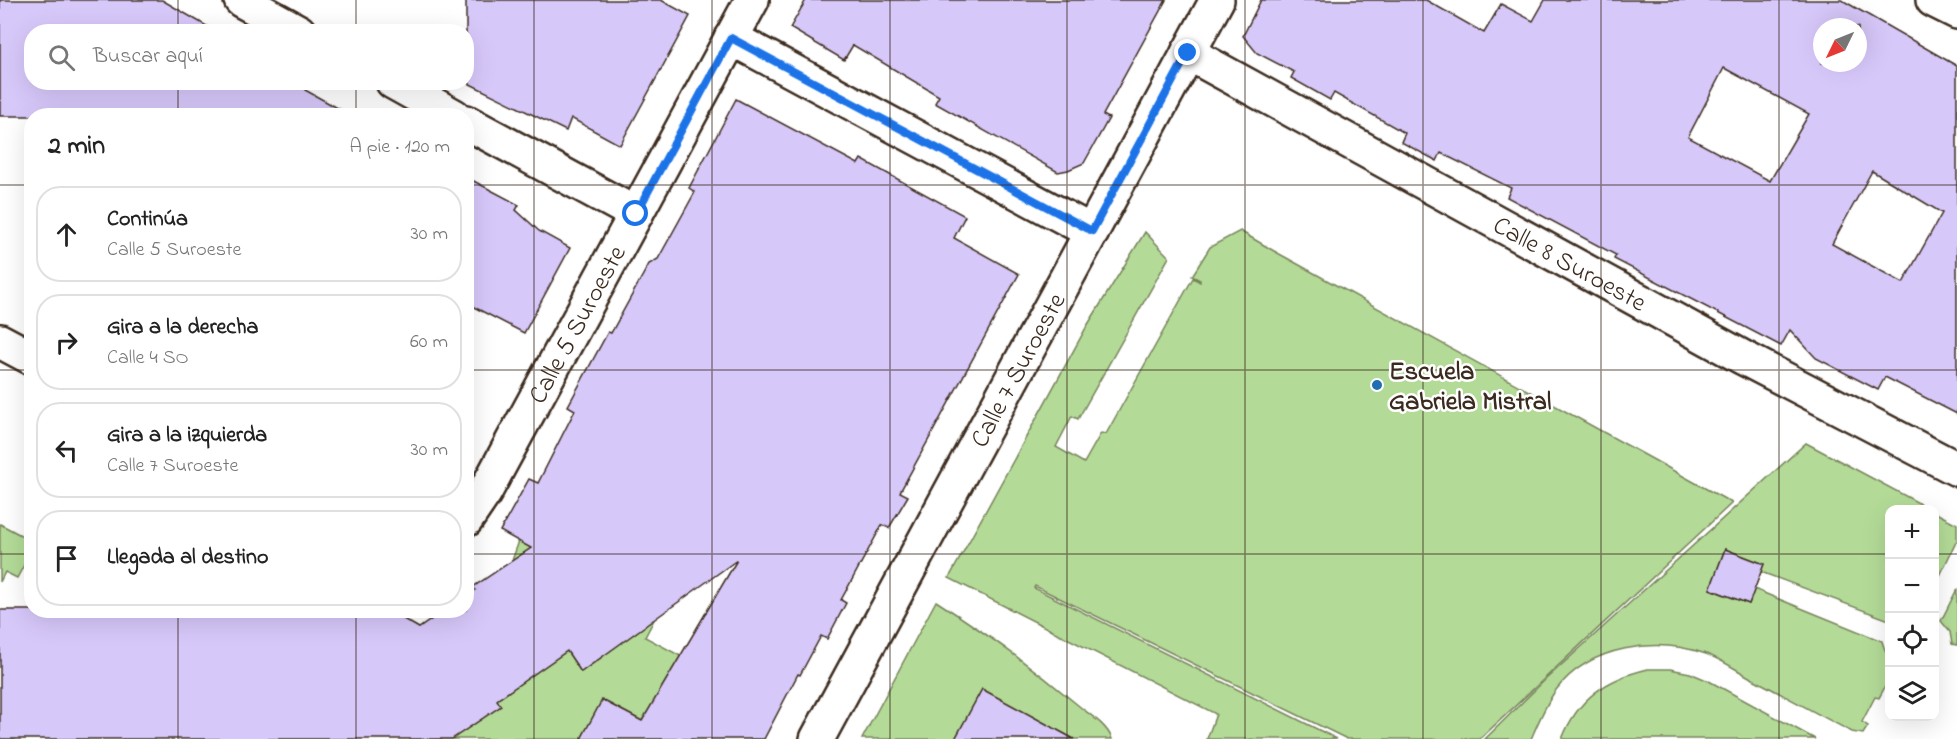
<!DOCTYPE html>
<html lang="es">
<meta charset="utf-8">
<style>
:root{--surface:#fff;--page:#f2f2f2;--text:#222;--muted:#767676;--line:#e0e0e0}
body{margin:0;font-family:"Indie Flower",sans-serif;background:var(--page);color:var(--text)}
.controls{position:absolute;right:18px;bottom:18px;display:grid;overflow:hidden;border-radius:12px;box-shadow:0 6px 24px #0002}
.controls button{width:54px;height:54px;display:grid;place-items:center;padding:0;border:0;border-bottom:2px solid var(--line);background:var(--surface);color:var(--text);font:30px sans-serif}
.compass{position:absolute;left:1813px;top:18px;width:54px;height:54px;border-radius:50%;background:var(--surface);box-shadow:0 6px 24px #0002;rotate:227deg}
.stop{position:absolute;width:18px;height:18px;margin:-14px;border:4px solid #1a73e8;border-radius:50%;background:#fff}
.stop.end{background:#1a73e8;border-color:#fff;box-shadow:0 2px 6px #0008}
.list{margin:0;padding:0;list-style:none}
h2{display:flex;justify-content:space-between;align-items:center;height:78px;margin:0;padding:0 24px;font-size:26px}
h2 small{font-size:20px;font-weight:400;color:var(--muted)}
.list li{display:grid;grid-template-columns:39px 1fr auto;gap:18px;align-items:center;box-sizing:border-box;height:96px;margin:0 12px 12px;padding:0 12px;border:2px solid var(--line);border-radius:24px}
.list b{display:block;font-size:22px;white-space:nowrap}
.list p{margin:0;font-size:20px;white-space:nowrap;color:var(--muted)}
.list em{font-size:20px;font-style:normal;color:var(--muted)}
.icon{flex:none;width:33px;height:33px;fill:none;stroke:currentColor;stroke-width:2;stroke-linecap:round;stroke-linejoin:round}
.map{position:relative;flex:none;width:1957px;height:739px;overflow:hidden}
.search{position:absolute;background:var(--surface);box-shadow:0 6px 24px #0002;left:24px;top:24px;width:450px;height:66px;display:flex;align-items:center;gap:15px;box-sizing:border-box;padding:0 21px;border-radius:24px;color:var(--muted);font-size:22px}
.panel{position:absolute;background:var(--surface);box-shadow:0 6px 24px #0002;left:24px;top:108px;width:450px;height:510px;border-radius:24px}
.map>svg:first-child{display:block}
.green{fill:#b3db97;stroke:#77825a;stroke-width:1.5}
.building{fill:#d7c8fa;stroke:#3b2a1e;stroke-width:1.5;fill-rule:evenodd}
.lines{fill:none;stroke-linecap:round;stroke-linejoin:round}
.minor-casing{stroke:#3b2a1e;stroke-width:38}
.minor{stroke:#fff;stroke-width:33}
.route{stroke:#1a73e8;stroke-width:8}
.grid{fill:none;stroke:#3b2a1e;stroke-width:1.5;stroke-opacity:0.55}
.poi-dot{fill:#1f6fb2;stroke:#fff;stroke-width:2}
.labels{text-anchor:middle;stroke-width:5;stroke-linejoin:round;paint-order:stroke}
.street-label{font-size:26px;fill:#3b2a1e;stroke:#fff}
.poi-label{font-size:26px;font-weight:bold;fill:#3b2a1e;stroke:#fff;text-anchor:start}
</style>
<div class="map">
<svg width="1957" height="739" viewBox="0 0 1957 739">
<rect width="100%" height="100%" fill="#fff"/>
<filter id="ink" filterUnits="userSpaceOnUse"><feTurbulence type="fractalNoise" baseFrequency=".0167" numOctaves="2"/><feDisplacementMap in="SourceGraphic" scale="12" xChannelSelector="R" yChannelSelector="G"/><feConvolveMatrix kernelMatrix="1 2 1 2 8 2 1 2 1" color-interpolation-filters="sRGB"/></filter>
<g filter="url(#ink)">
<g class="green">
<path d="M 1240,231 L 1274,251 L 1732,503 L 1480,739 L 1347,739 L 1035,586 L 1034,588 L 1337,739 L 1207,739 L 1216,714 L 949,578 L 1087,326 L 1145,232 L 1169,257 L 1078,419 L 1072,416 L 1056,447 L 1084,463 L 1101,433 L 1106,434 L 1193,278 L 1200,282 L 1200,280 L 1192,276 L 1210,247 Z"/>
<path d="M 1806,443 L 1930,509 L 1890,510 L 1889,620 L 1761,572 L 1764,564 L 1725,549 L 1710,589 L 1749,604 L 1754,589 L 1882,641 C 1884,649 1887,653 1889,660 C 1894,673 1885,687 1879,698 L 1875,697 L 1862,722 L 1868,726 L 1863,734 L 1852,732 C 1819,715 1787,697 1755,680 C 1739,672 1723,660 1706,654 C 1656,637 1590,645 1556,690 C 1545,705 1538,723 1531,739 L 1485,739 L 1546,679 Z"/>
<path d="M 1934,512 L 1957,524 L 1957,540 L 1935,586 Z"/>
<path d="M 0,524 L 32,541 L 31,552 L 17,578 L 5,572 L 0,582 Z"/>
<path d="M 519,541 L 656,616 L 645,637 L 688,660 L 657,718 L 647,713 L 642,721 L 603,700 L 581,739 L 436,739 L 567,651 L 581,672 L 602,657 L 572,611 L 510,566 Z"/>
<path d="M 1957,589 L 1957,645 L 1952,644 L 1950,632 L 1941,621 Z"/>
<path d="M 936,601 C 986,633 1034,668 1079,706 C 1090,715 1107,725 1112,739 L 1074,739 L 982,690 L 955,739 L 862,739 Z"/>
<path d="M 1648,669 L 1670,669 L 1690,673 L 1709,681 L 1815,739 L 1562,739 C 1578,698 1606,679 1648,669 Z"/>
</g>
<g class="building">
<path d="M 0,0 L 162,0 L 217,32 L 32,32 L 32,82 L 305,82 L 309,84 L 305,90 L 352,116 L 0,116 Z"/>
<path d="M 466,0 L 661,0 L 690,16 L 620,145 L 571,118 L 566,131 L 466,82 Z"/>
<path d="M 806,0 L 1166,0 L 1103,115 L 1109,118 L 1084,163 L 1068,170 L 1058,172 L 935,103 L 939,96 L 853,45 L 844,60 L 790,28 Z"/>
<path d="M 1261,0 L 1426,0 L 1484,33 L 1501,4 L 1533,21 L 1545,0 L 1842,0 L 1957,66 L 1957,414 L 1885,377 L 1878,390 L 1816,358 L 1790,330 L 1781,346 L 1614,259 L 1616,255 L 1507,197 L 1511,188 L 1441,153 L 1437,161 L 1401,142 L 1405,133 L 1334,93 L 1330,100 L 1291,78 L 1294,72 L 1257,53 L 1243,36 ZM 1822,27 L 1858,27 L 1858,63 L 1822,63 ZM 1724,68 L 1809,114 L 1770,181 L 1688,137 ZM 1872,171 L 1942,213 L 1903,283 L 1832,244 Z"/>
<path d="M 736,99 L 858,164 L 861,159 L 965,216 L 954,238 L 1019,274 L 900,492 L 908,496 L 889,528 L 882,525 L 841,600 L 846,603 L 827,639 L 821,636 L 800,675 L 798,674 L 764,739 L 581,739 L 602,700 L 642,721 L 737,560 L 581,672 L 567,651 L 497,700 L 501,706 L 452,739 L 0,739 L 0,610 L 388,610 L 419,628 L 445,610 L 466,610 L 466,596 L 475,590 L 473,587 L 531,548 L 500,531 L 529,479 L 538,483 L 575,410 L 568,406 L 608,332 L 611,333 L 649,264 L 658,259 L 695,192 L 689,188 Z"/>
<path d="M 466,177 L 519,205 L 516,210 L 539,231 L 570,248 L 524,333 L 466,303 Z"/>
<path d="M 1725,549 L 1764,564 L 1749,604 L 1710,589 Z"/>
<path d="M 982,689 L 1074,739 L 955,739 Z"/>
</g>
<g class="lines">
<defs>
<g id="minor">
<path d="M 241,0 L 299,32"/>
<path d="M 1933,0 L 1957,12"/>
<path d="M 731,38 L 1092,232"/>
<path id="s1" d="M 1188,53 L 1742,357 L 1957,469"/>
<path d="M 393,82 L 454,116"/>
<path d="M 466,122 L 636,214"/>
<path d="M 0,341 L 32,358"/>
<path id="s2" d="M 466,520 L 485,492 L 752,0"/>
<path id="s3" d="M 817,739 L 1217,0"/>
</g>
</defs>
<use href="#minor" class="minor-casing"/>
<use href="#minor" class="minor"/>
</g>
</g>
<g class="lines" filter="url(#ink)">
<path class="route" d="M 636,214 L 731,38 L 1092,231 L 1188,53"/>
</g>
<path class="grid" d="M 178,0 L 178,32M 356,0 L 356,32M 534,0 L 534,739M 712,0 L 712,739M 890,0 L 890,739M 1067,0 L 1067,739M 1245,0 L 1245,739M 1423,0 L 1423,739M 1601,0 L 1601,739M 1779,0 L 1779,739M 178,82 L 178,116M 356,82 L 356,116M 0,185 L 32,185M 466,185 L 1957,185M 0,370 L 32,370M 466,370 L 1957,370M 0,554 L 32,554M 466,554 L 1890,554M 1934,554 L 1957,554M 178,610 L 178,739M 356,610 L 356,739"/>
<circle class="poi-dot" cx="1377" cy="385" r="6"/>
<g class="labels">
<g class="street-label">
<text dy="9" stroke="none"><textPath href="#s1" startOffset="436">Calle 8 Suroeste</textPath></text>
<text dy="9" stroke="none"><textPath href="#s2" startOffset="225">Calle 5 Suroeste</textPath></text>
<text dy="9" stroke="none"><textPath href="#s3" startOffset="420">Calle 7 Suroeste</textPath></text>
</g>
<g class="poi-label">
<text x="1389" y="379">Escuela<tspan x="1389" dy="30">Gabriela Mistral</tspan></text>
</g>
</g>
</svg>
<div class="controls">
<button>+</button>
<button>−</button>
<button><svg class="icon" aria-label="locate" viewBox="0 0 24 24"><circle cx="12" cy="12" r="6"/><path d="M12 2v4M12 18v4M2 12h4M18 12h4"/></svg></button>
<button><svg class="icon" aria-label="layers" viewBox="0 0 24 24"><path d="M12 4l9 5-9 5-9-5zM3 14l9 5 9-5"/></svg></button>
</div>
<svg class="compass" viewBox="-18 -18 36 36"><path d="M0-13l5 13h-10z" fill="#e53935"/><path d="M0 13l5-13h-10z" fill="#767676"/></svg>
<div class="stop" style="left:636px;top:214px"></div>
<div class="stop end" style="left:1188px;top:53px"></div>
<div class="search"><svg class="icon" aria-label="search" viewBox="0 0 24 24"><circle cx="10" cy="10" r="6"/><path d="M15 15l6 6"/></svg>Buscar aquí</div>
<section class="panel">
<h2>2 min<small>A pie · 120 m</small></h2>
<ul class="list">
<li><svg class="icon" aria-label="ahead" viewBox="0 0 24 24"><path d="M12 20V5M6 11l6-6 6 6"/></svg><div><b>Continúa</b><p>Calle 5 Suroeste</p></div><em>30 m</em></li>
<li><svg class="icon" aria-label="right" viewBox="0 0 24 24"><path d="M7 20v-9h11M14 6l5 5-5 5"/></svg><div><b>Gira a la derecha</b><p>Calle 4 SO</p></div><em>60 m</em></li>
<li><svg class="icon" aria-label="left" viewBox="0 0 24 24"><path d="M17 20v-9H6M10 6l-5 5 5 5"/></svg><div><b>Gira a la izquierda</b><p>Calle 7 Suroeste</p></div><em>30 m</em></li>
<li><svg class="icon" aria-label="arrive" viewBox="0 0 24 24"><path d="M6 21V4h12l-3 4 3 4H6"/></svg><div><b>Llegada al destino</b></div></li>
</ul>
</section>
</div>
